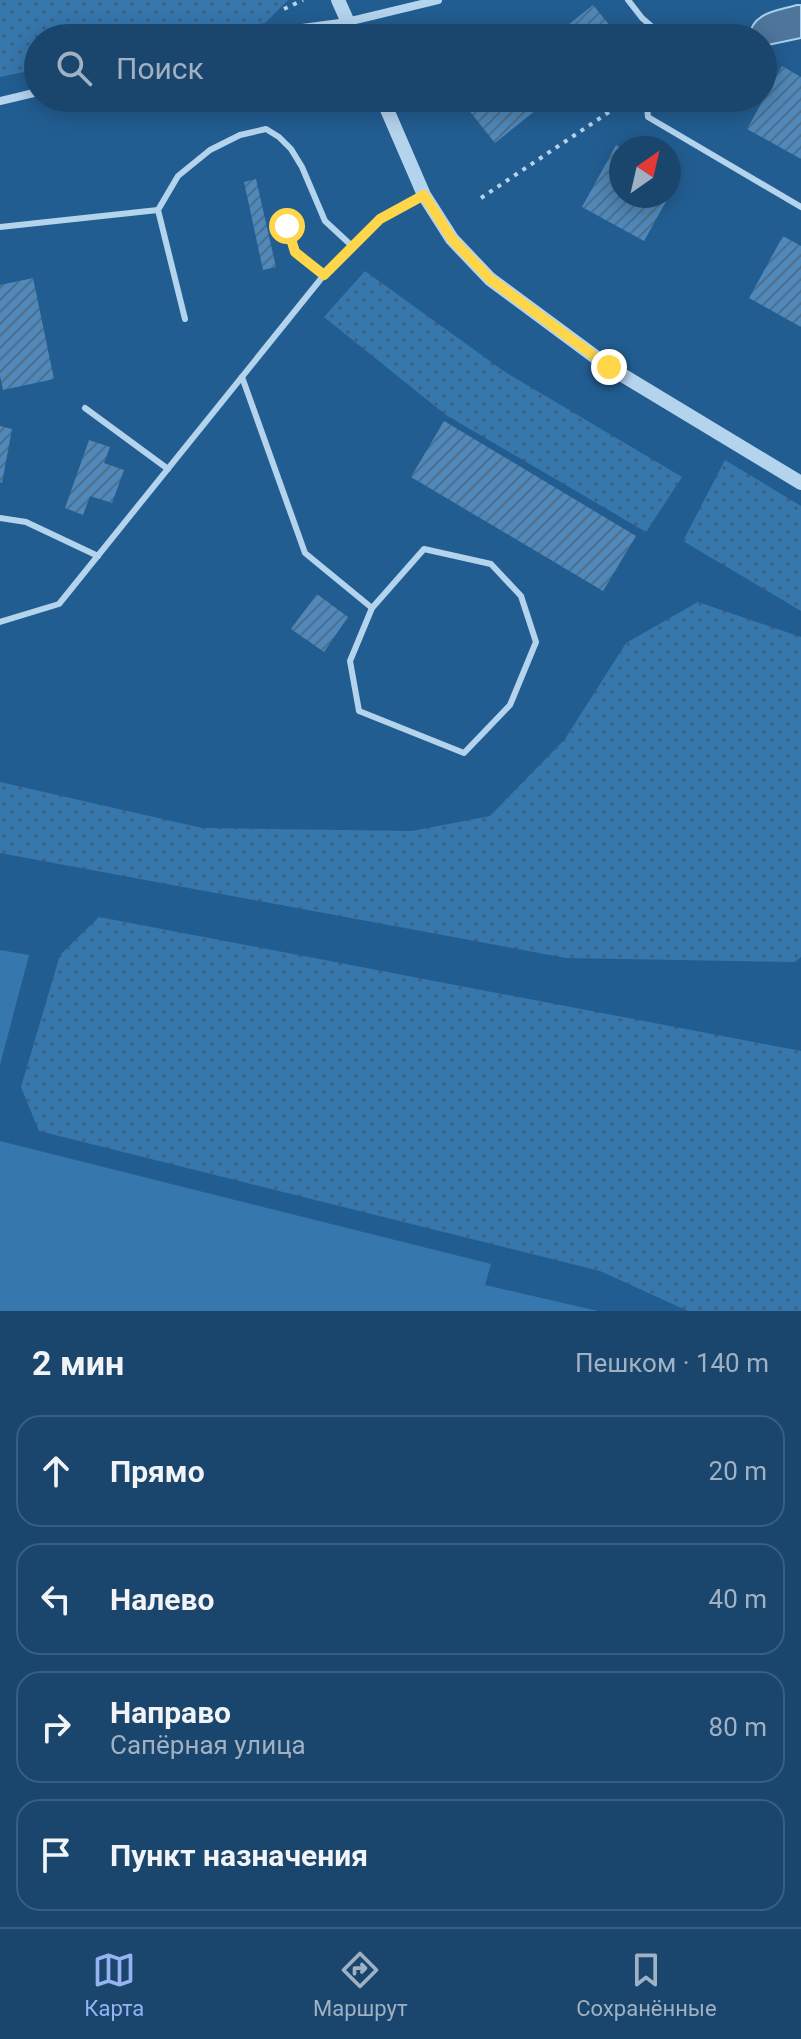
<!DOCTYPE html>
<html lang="ru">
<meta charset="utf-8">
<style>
:root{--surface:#1a466d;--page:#275075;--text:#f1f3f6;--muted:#9fb1c2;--line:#385e80;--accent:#95b2f1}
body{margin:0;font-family:Roboto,sans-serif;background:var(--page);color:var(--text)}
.compass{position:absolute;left:609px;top:136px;width:72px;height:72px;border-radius:50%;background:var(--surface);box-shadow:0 4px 20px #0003;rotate:34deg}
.stop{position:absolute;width:24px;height:24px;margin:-18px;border:6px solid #ffd54a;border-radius:50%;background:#fff}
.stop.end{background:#ffd54a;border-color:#fff;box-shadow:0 2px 8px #0008}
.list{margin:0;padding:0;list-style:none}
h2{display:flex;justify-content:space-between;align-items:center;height:104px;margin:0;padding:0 32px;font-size:34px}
h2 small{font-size:26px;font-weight:400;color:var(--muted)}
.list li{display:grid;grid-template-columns:52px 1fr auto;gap:24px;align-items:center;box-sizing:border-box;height:112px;margin:0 16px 16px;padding:0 16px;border:2px solid var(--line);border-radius:24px}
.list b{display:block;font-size:30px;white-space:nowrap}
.list p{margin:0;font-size:26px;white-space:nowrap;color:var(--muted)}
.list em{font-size:26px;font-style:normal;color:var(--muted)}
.icon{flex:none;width:44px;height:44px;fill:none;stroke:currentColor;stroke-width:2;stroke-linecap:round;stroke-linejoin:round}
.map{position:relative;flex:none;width:801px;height:1311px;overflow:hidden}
.search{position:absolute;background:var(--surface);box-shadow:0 4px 20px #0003;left:24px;right:24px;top:24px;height:88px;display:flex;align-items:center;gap:20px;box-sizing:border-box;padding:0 28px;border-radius:44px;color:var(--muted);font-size:30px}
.sheet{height:616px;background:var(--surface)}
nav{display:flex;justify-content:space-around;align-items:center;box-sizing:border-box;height:112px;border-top:2px solid var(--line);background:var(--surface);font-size:22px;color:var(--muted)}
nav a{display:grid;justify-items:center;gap:4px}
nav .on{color:var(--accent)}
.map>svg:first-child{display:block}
.grass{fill:url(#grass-dots)}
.garden{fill:#3677ae}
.water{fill:#4e769b;stroke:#a8cfee;stroke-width:2}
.building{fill:url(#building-hatch)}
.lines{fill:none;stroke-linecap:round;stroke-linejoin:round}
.path{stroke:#b4d3ed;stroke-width:4;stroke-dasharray:4 6;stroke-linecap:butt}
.service{stroke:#b4d3ed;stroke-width:6}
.minor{stroke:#b4d3ed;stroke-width:8}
.tertiary{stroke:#b4d3ed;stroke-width:14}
.route{stroke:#ffd54a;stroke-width:10}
</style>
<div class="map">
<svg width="801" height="1311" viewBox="0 0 801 1311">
<defs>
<pattern id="grass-dots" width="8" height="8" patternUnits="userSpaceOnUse" patternTransform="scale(2)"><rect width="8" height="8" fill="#3677ae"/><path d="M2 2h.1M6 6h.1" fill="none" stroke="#425f78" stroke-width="1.8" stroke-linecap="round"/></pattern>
<pattern id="building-hatch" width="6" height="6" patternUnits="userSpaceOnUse" patternTransform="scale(2)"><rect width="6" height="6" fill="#4f88b9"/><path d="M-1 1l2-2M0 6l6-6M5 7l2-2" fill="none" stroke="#4e708d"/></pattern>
</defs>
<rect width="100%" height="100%" fill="#225d91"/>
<g class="grass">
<path d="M 0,0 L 288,0 L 265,23 L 191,38 L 38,38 L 38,69 L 0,77 Z"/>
<path d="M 365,271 L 505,372 L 682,477 L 646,532 L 446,415 L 324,317 Z"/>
<path d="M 725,460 L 801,506 L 801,611 L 683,541 Z"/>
<path d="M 698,602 L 801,637 L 801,957 L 795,962 L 566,958 L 0,853 L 0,782 L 202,828 L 412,831 L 490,816 L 565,739 L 626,643 Z"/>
<path d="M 99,917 L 801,1051 L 801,1311 L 688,1311 L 600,1271 L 39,1131 L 21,1087 L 60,955 Z"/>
</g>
<g class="garden">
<path d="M 0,950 L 29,955 L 0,1065 Z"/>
<path d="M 0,1141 L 491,1264 L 485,1285 L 598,1311 L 0,1311 Z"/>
</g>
<path class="water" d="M 797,5 L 801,5 L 801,38 L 763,46 L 763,38 L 749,37 C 752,12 777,11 797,5 Z"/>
<g class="building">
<path d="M 593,5 L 620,38 L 552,38 Z"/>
<path d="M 478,24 L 489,38 L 461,38 Z"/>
<path d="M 782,66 L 801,77 L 801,159 L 747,129 Z"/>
<path d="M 459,98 L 551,98 L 495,143 Z"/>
<path d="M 616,145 L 621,148 L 621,196 L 669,196 L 669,174 L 678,180 L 644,241 L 582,207 Z"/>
<path d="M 256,179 L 276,267 L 263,270 L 244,182 Z"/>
<path d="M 783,236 L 801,246 L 801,327 L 749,298 Z"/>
<path d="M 33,278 L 54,379 L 3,390 L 0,376 L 0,285 Z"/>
<path d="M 444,421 L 636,536 L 603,591 L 411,477 Z"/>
<path d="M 0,426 L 12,429 L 2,483 L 0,482 Z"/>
<path d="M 89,440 L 110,447 L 104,463 L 124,470 L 112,503 L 90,496 L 83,515 L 65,508 Z"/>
<path d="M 317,594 L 348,617 L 324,652 L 291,629 Z"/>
</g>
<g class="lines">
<g class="path">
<path d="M 284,9 L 303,0"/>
<path d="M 93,30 L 95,38"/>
<path d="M 481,198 L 630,98"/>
</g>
<g class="service">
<path d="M 628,0 L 642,18 L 665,38"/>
<path d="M 684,38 L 701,28"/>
<path d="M 646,98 L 648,117 L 801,207"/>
<path d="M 158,210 L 185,319"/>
<path d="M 284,217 L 295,252 L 324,275"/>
<path d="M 0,227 L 158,210 L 178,176 L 210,150 L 240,135 L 266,129 L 279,137 L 291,149 L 302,167 L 325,221 L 352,246"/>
<path d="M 242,377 L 305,553 L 372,608"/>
<path d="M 85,408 L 168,469"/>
<path d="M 0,518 L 26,522 L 98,556"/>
<path d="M 424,549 L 491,564 L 521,596 L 536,642 L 510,705 L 464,753 L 359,711 L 350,661 L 372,608 Z"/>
<path d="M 0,622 L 59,604 L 324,275 L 380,219 L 423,196"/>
</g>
<g class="minor">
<path d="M 259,38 L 295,29 L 347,22 L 438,0"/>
<path d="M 0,101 L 38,92"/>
</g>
<g class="tertiary">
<path d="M 338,0 L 355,38"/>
<path d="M 382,98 L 424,195 L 452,239 L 490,279 L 609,367 L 801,483"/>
</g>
</g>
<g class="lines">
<path class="route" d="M 287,226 L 295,252 L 324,275 L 380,219 L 424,195 L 452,239 L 490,279 L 609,367"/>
</g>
</svg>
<svg class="compass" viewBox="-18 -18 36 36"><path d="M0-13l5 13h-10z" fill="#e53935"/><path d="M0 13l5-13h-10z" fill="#9fb1c2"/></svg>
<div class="stop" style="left:287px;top:226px"></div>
<div class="stop end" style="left:609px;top:367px"></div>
<div class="search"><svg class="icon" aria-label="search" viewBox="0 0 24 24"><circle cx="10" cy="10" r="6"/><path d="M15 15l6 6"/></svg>Поиск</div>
</div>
<section class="sheet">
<h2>2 мин<small>Пешком · 140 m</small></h2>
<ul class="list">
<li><svg class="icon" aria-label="ahead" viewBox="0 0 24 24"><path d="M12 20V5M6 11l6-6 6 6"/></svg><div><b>Прямо</b></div><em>20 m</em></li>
<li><svg class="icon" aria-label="left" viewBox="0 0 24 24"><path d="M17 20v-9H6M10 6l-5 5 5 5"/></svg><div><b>Налево</b></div><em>40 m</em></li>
<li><svg class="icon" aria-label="right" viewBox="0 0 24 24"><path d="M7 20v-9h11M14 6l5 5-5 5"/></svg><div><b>Направо</b><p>Сапёрная улица</p></div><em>80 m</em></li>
<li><svg class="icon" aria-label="arrive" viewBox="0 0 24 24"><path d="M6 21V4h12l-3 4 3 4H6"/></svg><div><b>Пункт назначения</b></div></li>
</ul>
</section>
<nav>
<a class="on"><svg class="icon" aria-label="map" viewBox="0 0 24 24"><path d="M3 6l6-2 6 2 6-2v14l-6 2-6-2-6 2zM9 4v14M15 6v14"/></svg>Карта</a>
<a><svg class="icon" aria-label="directions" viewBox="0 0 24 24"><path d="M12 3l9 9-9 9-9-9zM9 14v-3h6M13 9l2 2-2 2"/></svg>Маршрут</a>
<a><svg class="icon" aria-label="saved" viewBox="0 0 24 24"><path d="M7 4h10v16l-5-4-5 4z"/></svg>Сохранённые</a>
</nav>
